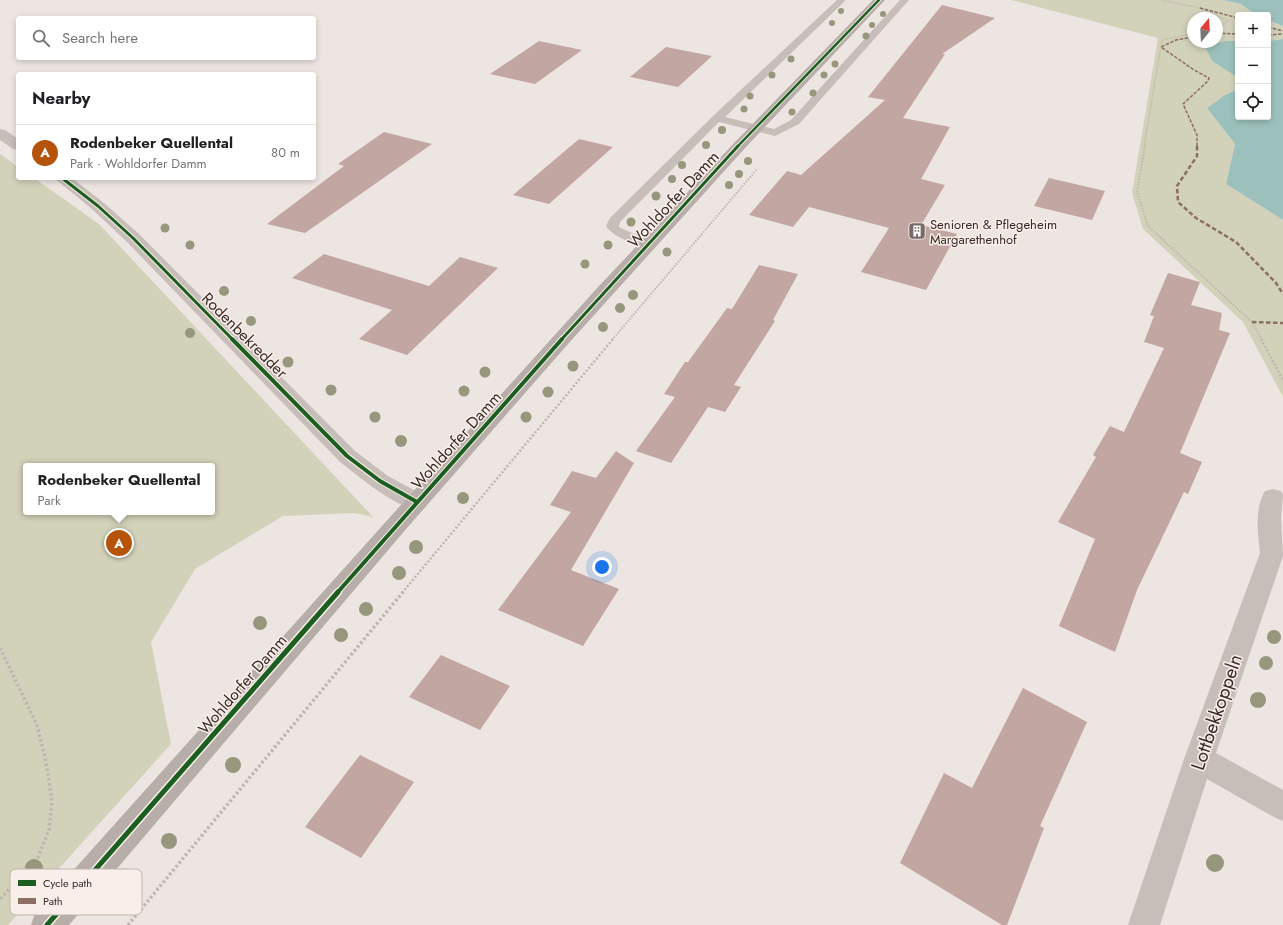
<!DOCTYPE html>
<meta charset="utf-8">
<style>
:root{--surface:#fff;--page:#f6f6f6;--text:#202124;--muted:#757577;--line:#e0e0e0;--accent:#b45309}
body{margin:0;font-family:Jost,sans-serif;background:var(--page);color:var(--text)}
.controls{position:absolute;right:12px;top:12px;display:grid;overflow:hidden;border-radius:4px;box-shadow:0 2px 6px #0003}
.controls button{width:36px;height:36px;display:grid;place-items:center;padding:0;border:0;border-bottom:1px solid var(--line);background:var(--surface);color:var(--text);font:20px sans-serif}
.compass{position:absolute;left:1187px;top:12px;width:36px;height:36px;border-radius:50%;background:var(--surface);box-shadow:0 2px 6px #0003;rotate:18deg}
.you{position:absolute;left:602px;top:567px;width:14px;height:14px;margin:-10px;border:3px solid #fff;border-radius:50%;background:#1a73e8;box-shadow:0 0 0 6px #1a73e833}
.badge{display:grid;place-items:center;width:26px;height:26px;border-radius:50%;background:var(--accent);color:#fff;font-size:13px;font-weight:700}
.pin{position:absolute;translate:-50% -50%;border:2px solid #fff;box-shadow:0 1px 4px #0006}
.popup{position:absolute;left:23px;top:463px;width:192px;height:52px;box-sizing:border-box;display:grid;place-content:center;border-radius:4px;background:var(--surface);filter:drop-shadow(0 1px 3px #0005);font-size:13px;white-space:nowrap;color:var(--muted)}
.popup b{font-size:15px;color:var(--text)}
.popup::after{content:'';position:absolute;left:50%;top:100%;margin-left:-8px;border:8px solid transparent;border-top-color:var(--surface)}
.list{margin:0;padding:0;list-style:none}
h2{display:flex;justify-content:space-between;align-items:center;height:52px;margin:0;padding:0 16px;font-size:17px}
h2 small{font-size:13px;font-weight:400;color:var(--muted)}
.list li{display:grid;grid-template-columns:26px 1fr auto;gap:12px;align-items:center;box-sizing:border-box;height:56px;padding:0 16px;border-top:1px solid var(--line)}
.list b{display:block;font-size:15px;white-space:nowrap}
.list p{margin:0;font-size:13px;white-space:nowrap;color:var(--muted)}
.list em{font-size:13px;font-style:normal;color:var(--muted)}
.icon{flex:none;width:22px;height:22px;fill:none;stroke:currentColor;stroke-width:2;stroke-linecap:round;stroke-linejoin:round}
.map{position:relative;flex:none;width:1283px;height:925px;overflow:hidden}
.search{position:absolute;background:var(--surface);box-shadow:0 2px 6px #0003;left:16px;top:16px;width:300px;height:44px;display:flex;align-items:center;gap:10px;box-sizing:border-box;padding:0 14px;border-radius:4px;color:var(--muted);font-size:15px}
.panel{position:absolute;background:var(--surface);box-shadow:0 2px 6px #0003;left:16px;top:72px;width:300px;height:108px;border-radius:4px}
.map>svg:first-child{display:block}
.green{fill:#d2d2ba;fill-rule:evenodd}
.water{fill:#9cc1bc}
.building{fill:#c2a6a2}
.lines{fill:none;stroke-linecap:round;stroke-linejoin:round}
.path-far3{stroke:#bfb6b2;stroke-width:1.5;stroke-dasharray:1 1;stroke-linecap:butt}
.path-far2{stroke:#bfb6b2;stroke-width:2;stroke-dasharray:1.5 1.5;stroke-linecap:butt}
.path-far1{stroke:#bfb6b2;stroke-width:2.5;stroke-dasharray:2 2;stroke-linecap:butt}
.path{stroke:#bfb6b2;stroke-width:3.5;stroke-dasharray:2.5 2.5;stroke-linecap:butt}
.lane{fill:#c7beb9;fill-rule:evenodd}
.street{fill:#c7beb9;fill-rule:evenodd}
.secondary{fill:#b7aeaa;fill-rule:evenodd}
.quiet-far1{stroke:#8d6e63;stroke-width:1.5;stroke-dasharray:3.5 1.5;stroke-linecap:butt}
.quiet{stroke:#8d6e63;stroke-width:2.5;stroke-dasharray:4.5 2.5;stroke-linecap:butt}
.cycleway-far3-casing{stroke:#faefe8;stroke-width:4}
.cycleway-far2-casing{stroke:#faefe8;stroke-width:5}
.cycleway-far1-casing{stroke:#faefe8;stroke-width:6}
.cycleway-casing{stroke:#faefe8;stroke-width:8}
.cycleway-far3{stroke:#1b5e20;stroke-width:2.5}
.cycleway-far2{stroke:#1b5e20;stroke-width:3}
.cycleway-far1{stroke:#1b5e20;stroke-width:4}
.cycleway{stroke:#1b5e20;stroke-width:5}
.tree{fill:#96977c}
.labels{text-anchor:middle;stroke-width:3;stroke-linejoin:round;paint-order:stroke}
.far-poi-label{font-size:13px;fill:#382a28;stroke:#faefe8;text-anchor:start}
.street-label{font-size:16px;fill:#382a28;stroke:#faefe8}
.near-street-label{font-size:19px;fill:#382a28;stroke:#faefe8}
.key{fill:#faefe8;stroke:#c0b4ae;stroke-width:1}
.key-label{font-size:11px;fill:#382a28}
</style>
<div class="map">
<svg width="1283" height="925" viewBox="0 0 1283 925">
<rect width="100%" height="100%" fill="#ede5e1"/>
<g class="green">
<path d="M 1011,0 L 1223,0 L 1241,4 L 1256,15 L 1238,15 L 1238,41 L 1226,41 L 1212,61 L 1238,78 L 1238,89 L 1225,95 L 1207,108 L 1235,144 L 1226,184 L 1283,220 L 1283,397 L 1243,322 L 1143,229 L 1132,193 L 1158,38 ZM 1193,18 L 1217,18 L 1217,42 L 1193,42 Z"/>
<path d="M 1268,20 L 1283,26 L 1283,39 L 1268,41 Z"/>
<path d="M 0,154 L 18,167 L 18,178 L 34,178 L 99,224 L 373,517 L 355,513 L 283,516 L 195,569 L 151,642 L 171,744 L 8,925 L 0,925 ZM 26,466 L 212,466 L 212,512 L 26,512 Z"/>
</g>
<g class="water">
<path d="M 1223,0 L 1283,0 L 1283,26 L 1268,20 L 1268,15 L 1256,15 L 1241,4 Z"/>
<path d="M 1283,39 L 1283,220 L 1226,184 L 1235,144 L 1207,108 L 1225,95 L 1238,89 L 1238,117 L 1268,117 L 1268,41 Z"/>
<path d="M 1226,41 L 1238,41 L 1238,78 L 1212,61 L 1205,46 Z"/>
</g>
<g class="building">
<path d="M 942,5 L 995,18 L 942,54 L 945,54 L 903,118 L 950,127 L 921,179 L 945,185 L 921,225 L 957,234 L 926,290 L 861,272 L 889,228 L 809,207 L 793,227 L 749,215 L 787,171 L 801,175 L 885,100 L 868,97 Z"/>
<path d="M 539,41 L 582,50 L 535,84 L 490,74 Z"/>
<path d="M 666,47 L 712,56 L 678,87 L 630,77 Z"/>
<path d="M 384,132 L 432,144 L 305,233 L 267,224 L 344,166 L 338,164 Z"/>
<path d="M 579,139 L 613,147 L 549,204 L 513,195 Z"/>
<path d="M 1049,178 L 1105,191 L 1092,220 L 1034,206 Z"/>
<path d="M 324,254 L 429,286 L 460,257 L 498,268 L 407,355 L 359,339 L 392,310 L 292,278 Z"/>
<path d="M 759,265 L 798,274 L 773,320 L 775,321 L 734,385 L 741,387 L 725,412 L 708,407 L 671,463 L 636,451 L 675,397 L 664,394 L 685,362 L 688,362 L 727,308 L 732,309 Z"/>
<path d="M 1168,273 L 1200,282 L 1191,305 L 1222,313 L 1219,330 L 1230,333 L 1180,453 L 1202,462 L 1188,494 L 1184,492 L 1137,590 L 1115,652 L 1059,626 L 1095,539 L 1058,522 L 1096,457 L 1093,455 L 1110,426 L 1124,432 L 1164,348 L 1144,342 L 1154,316 L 1150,315 Z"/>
<path d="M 616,451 L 634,463 L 571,570 L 619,589 L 583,646 L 498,610 L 571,512 L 550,505 L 572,471 L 596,478 Z"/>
<path d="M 441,655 L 510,686 L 480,730 L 409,697 Z"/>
<path d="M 1023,688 L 1087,722 L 1040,826 L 1044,828 L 1007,925 L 1002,925 L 900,863 L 944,773 L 972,788 Z"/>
<path d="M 360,755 L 414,782 L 361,858 L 305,827 Z"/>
</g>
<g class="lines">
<g class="path-far3">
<path d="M 1162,0 L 1200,8 L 1229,21 L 1217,28"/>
<path d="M 1144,147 L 1162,40 L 1193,34"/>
</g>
<g class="path-far2">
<path d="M 1145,146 L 1137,192 L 1148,226 L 1252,322 L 1262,340"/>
<path d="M 612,340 L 757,169"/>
</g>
<g class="path-far1">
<path d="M 1261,339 L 1283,380"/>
<path d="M 402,593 L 613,339"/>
</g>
<g class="path">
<path d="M 0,648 L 37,725 L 46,762 L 52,801 L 49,830 L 38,857 L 0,899"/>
<path d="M 128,925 L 403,592"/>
</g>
<path class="lane" d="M 837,0 L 846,0 L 725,117 L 774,129 L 791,120 L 900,0 L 909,0 L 799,124 L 775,136 L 719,122 L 620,222 L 619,227 L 634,234 L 655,239 L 656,242 L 655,245 C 640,248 614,238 606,226 L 610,218 L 713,116 Z"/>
<g class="street">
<path d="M 0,129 L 5,130 L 18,139 L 18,150 L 13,149 L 0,140 Z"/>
<path d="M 54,178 L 72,178 L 104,203 L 139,234 L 355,451 L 388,476 L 425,496 L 428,502 L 425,508 C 422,509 419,510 416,510 C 397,508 355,474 339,461 L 127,242 L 92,209 Z"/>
<path d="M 1273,489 L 1281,491 L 1283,495 L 1281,518 L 1283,556 L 1216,753 L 1283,790 L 1283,821 L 1272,816 L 1207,779 L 1160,925 L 1128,925 L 1184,759 L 1260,553 C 1258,533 1254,510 1265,491 Z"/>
</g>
<path class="secondary" d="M 873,0 L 885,0 L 746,147 L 568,344 L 407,528 L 69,925 L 31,925 L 35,913 L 391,516 L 599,286 L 736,141 Z"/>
<g class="quiet-far1">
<path d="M 1200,8 L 1238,18"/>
<path d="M 1268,27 L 1283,31"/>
<path d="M 1217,33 L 1238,34"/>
<path d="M 1268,35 L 1283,34"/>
<path d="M 1193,37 L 1176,40 L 1161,47 L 1194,70 L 1209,78 L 1208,81 L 1183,104 L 1197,135 L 1197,147"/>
</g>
<g class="quiet">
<path d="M 1197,146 L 1197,156 L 1177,186 L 1178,202 L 1196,218 L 1236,242 L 1276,283 L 1283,294"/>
<path d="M 1252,322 L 1283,323"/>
</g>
<defs>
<path id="cycleway-far3" d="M 737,147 L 879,0"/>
<g id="cycleway-far2">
<path d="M 62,178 L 98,206 L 133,238 L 233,340"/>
<path d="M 561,340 L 738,146"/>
</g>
<g id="cycleway-far1">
<path d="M 232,339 L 347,456 L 380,481 L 417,502"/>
<path d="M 337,593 L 562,339"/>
</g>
<path id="cycleway" d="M 47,925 L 338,592"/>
</defs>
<use href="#cycleway-far3" class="cycleway-far3-casing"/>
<use href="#cycleway-far2" class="cycleway-far2-casing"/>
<use href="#cycleway-far1" class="cycleway-far1-casing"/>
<use href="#cycleway" class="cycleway-casing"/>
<use href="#cycleway-far3" class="cycleway-far3"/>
<use href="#cycleway-far2" class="cycleway-far2"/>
<use href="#cycleway-far1" class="cycleway-far1"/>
<use href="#cycleway" class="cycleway"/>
</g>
<g class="tree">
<circle cx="841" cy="11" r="3"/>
<circle cx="883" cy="14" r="3"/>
<circle cx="832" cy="23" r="3"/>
<circle cx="872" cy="25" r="3"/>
<circle cx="866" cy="36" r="3.5"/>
<circle cx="791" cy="59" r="3.5"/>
<circle cx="835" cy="64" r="3.5"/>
<circle cx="772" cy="75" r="3.5"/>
<circle cx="824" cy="75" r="3.5"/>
<circle cx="813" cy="93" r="3.5"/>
<circle cx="750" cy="96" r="3.5"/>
<circle cx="744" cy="109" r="3.5"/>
<circle cx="792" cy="112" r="3.5"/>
<circle cx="722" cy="130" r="4"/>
<circle cx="706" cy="145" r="4"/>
<circle cx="748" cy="161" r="4"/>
<circle cx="682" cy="165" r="4"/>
<circle cx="739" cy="174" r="4"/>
<circle cx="672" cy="179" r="4"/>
<circle cx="729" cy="185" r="4"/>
<circle cx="656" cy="196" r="4.5"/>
<circle cx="631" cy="222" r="4.5"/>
<circle cx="165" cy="228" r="4.5"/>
<circle cx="190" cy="245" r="4.5"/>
<circle cx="608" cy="245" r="4.5"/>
<circle cx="667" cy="252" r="4.5"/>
<circle cx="585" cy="264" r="4.5"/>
<circle cx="224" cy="291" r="5"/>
<circle cx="633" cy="295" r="5"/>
<circle cx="620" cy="308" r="5"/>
<circle cx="251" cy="321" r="5"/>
<circle cx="603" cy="327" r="5"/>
<circle cx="190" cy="333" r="5"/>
<circle cx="288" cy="362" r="5.5"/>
<circle cx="573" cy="366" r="5.5"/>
<circle cx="485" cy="372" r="5.5"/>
<circle cx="331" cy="390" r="5.5"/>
<circle cx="464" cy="391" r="5.5"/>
<circle cx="548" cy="392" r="5.5"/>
<circle cx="375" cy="417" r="5.5"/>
<circle cx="526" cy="417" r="5.5"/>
<circle cx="401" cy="441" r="6"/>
<circle cx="463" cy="498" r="6"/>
<circle cx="416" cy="547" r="7"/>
<circle cx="399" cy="573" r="7"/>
<circle cx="366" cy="609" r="7"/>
<circle cx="260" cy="623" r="7"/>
<circle cx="341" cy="635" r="7"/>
<circle cx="1274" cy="637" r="7"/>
<circle cx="1266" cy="663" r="7"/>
<circle cx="1258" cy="700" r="8"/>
<circle cx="233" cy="765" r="8"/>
<circle cx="169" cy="841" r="8"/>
<circle cx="1215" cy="863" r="9"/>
<circle cx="34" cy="868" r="9"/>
</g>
<defs>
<symbol id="building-square" viewBox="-11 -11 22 22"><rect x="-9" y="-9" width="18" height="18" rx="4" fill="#776b69" stroke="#faefe8"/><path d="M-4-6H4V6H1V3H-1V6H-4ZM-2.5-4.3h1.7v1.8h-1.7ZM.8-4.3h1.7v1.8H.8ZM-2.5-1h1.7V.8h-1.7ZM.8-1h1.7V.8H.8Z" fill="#fff"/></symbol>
</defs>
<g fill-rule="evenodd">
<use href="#building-square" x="907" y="221" width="20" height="20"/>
</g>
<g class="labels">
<g class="far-poi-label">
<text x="930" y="229">Senioren &amp; Pflegeheim<tspan x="930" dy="15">Margarethenhof</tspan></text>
</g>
<g class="street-label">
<text transform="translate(673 199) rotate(-47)" y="6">Wohldorfer Damm</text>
<text transform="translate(245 335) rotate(45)" y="6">Rodenbekredder</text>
<text transform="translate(456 440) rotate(-48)" y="6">Wohldorfer Damm</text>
<text transform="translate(242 684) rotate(-49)" y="6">Wohldorfer Damm</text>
</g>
<g class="near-street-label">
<text transform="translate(1216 712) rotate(-71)" y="7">Lottbekkoppeln</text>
</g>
</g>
<rect x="10" y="869" width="132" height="46" rx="6" class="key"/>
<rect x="18" y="880" width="18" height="6" fill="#1b5e20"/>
<rect x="18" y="898" width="18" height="6" fill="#8d6e63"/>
<g class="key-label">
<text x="43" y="887">Cycle path</text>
<text x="43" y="905">Path</text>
</g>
</svg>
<div class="controls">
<button>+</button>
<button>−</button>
<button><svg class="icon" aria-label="locate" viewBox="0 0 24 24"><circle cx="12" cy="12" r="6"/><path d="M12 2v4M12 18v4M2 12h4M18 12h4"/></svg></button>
</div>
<svg class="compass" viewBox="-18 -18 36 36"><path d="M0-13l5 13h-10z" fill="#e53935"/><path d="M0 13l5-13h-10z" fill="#757577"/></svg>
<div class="you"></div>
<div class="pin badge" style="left:119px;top:543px">A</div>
<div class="popup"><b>Rodenbeker Quellental</b>Park</div>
<div class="search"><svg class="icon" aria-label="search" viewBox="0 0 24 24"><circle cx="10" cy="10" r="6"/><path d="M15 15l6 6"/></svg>Search here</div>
<section class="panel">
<h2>Nearby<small></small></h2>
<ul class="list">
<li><span class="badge">A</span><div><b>Rodenbeker Quellental</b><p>Park · Wohldorfer Damm</p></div><em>80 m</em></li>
</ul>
</section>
</div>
